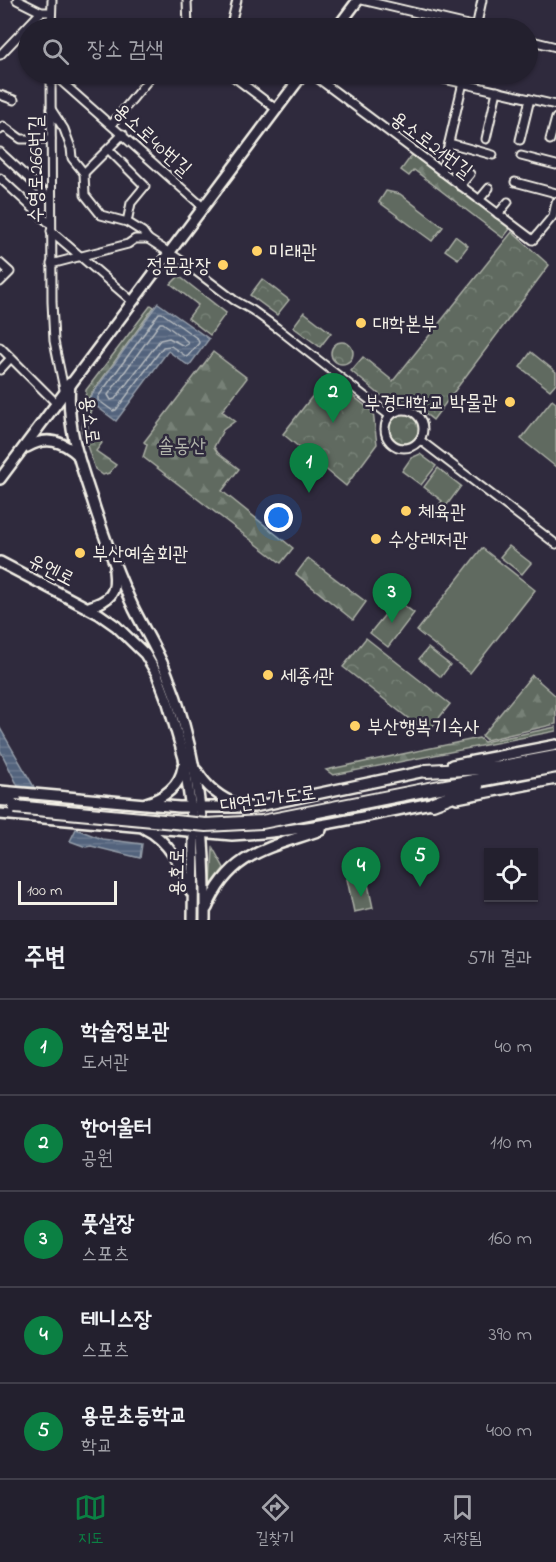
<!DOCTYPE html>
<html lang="ko">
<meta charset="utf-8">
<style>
:root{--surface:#23202e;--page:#2b2836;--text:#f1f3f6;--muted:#a3a3aa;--line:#403e4a;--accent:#0b8043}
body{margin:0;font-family:"Indie Flower","Poor Story",sans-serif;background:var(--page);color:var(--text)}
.controls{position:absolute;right:18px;bottom:18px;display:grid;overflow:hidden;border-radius:0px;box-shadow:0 2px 4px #0004}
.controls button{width:54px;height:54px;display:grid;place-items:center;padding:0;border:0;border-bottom:2px solid var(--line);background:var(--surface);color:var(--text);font:30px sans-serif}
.scale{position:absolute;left:18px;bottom:15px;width:99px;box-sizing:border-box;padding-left:6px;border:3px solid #f4f1e8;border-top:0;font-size:16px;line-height:21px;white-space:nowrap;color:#f4f1e8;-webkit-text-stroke:4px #2f2a3d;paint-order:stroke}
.you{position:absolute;left:279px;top:518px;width:21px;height:21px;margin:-15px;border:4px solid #fff;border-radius:50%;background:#1a73e8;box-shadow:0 0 0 9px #1a73e833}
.badge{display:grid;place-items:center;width:39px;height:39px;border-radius:50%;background:var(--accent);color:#fff;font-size:20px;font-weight:700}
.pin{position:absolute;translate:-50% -50px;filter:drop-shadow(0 2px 3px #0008)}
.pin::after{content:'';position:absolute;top:32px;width:21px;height:18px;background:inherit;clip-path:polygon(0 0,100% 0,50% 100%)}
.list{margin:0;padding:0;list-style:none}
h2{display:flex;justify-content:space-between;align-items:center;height:78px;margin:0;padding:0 24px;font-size:26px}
h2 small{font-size:20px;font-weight:400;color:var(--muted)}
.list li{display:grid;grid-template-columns:39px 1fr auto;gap:18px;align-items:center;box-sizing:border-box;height:96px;padding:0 24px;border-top:2px solid var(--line)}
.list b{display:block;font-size:22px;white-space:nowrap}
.list p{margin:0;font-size:20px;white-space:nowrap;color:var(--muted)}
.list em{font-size:20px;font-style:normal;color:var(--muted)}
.icon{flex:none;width:33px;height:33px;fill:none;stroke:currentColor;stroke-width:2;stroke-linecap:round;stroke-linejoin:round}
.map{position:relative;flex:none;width:556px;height:920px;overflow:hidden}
.search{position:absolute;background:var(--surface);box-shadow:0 2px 4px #0004;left:18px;right:18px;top:18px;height:66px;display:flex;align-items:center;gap:15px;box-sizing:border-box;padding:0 21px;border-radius:33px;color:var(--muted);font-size:22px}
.sheet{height:558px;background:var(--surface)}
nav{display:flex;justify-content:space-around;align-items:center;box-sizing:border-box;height:84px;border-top:2px solid var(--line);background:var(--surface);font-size:16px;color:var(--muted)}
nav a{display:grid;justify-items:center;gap:3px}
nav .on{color:var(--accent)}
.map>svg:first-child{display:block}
.grass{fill:#606b60;stroke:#aaaea4;stroke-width:1.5}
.forest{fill:url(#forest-firs);stroke:#aaaea4;stroke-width:1.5}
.park{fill:url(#park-crowns);stroke:#aaaea4;stroke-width:1.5}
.water{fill:url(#water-rules);stroke:#939ca8;stroke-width:1.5}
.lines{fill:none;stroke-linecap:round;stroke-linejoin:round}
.shore{stroke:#b3b8bd;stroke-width:1.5}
.street-casing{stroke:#f4f1e8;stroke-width:11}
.secondary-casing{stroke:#f4f1e8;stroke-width:14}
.highway-casing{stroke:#f4f1e8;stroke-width:16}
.street{stroke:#2f2a3d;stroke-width:7}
.secondary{stroke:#2f2a3d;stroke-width:9}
.highway{stroke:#2f2a3d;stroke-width:12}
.highway-bridge-casing{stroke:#f4f1e8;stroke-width:16;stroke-linecap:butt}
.highway-bridge{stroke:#2f2a3d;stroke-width:12}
.poi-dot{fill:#ffd166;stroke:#2f2a3d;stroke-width:2}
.labels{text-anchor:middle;stroke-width:5;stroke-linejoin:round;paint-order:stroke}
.street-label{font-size:20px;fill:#f4f1e8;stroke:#2f2a3d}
.poi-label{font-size:20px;fill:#f4f1e8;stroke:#2f2a3d;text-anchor:start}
.park-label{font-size:20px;fill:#b1b5ab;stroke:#2f2a3d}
</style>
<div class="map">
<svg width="556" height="920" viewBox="0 0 556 920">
<defs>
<pattern id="forest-firs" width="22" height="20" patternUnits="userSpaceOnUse" patternTransform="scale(1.5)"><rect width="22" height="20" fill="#606b60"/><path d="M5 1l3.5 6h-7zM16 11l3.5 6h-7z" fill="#778177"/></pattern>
<pattern id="park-crowns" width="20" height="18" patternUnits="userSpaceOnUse" patternTransform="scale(1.5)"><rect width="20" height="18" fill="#606b60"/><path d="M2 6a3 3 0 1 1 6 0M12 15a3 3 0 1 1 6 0" fill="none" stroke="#778177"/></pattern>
<pattern id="water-rules" width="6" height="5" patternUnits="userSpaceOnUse" patternTransform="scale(1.5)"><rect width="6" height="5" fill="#52637d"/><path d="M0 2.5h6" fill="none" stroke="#6c7a8f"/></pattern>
</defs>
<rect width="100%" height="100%" fill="#2f2a3d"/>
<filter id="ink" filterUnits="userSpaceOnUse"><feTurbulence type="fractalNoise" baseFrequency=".0167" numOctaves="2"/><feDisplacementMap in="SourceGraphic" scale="12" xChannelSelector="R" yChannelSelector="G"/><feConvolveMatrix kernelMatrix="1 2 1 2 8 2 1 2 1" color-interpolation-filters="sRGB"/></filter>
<g filter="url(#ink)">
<g class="grass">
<path d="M 386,191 L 400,194 L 443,227 L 432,241 L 379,202 Z"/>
<path d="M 455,236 L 468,246 L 458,259 L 445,250 Z"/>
<path d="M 531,352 L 556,372 L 556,383 L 550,390 L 520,367 Z"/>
<path d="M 552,400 L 556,403 L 556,467 L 521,439 Z"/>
<path d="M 420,454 L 436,466 L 421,485 L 402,471 L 411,458 Z"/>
<path d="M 438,468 L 461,486 L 441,513 L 436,509 L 442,501 L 424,487 Z"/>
<path d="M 509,546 L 531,563 L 522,574 L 500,557 Z"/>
<path d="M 482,548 L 535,590 L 470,673 L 417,631 Z"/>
<path d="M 397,600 L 414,613 L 388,647 L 370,633 Z"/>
<path d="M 428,648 L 450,665 L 441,677 L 419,659 Z"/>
<path d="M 213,848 L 224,868 L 211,885 Z"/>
<path d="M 366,875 L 373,908 L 354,912 L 347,879 Z"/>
</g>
<g class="forest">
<path d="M 412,155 L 510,229 L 503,238 L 414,170 L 409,176 L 401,170 Z"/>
<path d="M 151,305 L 154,307 L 87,400 L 92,405 C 87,427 82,428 102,443 L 96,451 L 116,465 L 109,473 L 103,475 L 95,469 L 82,431 L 86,390 Z"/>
<path d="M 213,352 L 247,378 L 222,411 L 235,421 L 223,430 L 214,447 L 218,453 L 239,469 L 222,491 L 293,548 L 281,563 L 143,457 L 147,445 L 144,442 Z"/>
<path d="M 308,558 L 366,602 L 353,620 L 296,574 Z"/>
<path d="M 532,675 L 556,696 L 556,724 L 486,740 L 482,736 Z"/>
<path d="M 556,727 L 556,731 L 333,775 L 326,770 L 479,738 L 484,742 Z"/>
</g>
<g class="park">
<path d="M 512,232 L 549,265 L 433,420 C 419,409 409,399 391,404 L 351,371 L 363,357 L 393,381 Z"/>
<path d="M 179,276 L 226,313 L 210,335 L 188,318 L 198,305 L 171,284 Z"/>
<path d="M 262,279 L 289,300 L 277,315 L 250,295 Z"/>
<path d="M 304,312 L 331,333 L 320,347 L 293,327 Z"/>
<circle cx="342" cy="353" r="11"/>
<path d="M 328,376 L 373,412 L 377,444 L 346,486 L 283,434 Z"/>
<circle cx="404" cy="428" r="15"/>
<path d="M 366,638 L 450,704 L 427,733 L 343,667 Z"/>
</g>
<g class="water">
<path d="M 158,303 L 209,339 L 189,366 L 168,351 L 116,421 L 88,400 Z"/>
<path d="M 0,728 L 34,787 L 18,786 L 0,750 Z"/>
<path d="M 76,829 L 102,839 L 142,844 L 140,858 L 91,846 L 86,847 L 70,841 Z"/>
</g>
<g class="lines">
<g class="shore">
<path d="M 159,313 L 162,313 L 198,339 L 199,343 L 187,357 L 171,346 L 163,347 L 116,410 L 113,411 L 98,400 L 98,397 Z"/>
<path d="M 160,323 L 163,323 L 187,341 L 188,344 L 184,346 L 169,338 L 160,340 L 115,399 L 111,400 L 108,395 Z"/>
</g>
<defs>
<g id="street">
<path d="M 17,0 L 41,12 L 51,12"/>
<path d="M 187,0 L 188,28"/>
<path d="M 362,0 L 481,28"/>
<path d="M 51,28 L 52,0"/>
<path d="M 230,28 L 237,0"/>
<path d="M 476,28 L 482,0"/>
<path d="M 528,40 L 556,47"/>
<path d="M 0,55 L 41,12"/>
<path d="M 51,74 L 52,302 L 54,341 L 65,394"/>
<path d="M 53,74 L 203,207"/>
<path d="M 230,74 L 276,109"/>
<path d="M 312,74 L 533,240 L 553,216 L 556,202"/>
<path d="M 422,74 L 556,105"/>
<path d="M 0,95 L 14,100"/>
<path d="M 51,109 L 64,129 L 71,148 L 72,158 L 84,173 L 85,195 L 101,215 L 127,222 L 143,232 L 148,239 L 185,263 L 234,300 L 252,310 L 277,328 L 390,416"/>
<path d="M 112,124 L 153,74"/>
<path d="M 0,130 L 3,126 L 21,139 L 51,139"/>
<path d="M 486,139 L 497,91"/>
<path d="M 520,140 L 530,99"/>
<path d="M 550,140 L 556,118"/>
<path d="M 449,143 L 493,155"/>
<path d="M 109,150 L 145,186 L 131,203 L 127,222"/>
<path d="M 0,152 L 51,199"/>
<path d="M 521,156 L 556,165"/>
<path d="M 442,172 L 465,74"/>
<path d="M 84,173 L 123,134"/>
<path d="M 0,178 L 51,225"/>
<path d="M 515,182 L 556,193"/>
<path d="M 460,186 L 470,174"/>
<path d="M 479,200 L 489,188"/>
<path d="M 498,214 L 508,202"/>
<path d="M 51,231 L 132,301"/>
<path d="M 0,263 L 10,272 L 0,282"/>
<path d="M 51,264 L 128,244 L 135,239 L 148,239"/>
<path d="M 0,347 L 57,404"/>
<path d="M 0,370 L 10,359"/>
<circle cx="404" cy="429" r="19"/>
<path d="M 420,440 L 556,544"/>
</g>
<g id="secondary">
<path d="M 337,28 L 358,0"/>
<path d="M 70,383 C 66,424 79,461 92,499 C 104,537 117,573 134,609 C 145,631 158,652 167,674 C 199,753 206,836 205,920"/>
<path d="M 27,447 C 46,436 62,440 78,455"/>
<path d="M 0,479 L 303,74"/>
<path d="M 0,562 L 99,614 L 116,626 L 145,654 L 157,674 L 168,703 L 184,758 L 194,832 L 193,920"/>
<path d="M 89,607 C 110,600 117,594 114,571"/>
<path d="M 452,765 L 556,745"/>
<path d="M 197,771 C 207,788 222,799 239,805"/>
<path d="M 0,791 L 179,807 L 254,807 L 430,770"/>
<path d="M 457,798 L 556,779"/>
<path d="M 146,803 C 164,798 180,786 183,767"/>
<path d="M 0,814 L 232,835 C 303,832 368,815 437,802"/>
<path d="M 145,829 C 167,839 185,870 191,892"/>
<path d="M 207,908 C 230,852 270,848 321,830"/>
</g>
<g id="highway">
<path d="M 426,771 L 502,767 L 556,757"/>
<path d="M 429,789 L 556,766"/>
<path d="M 0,799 L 15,800"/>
<path d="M 433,803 L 477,786"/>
</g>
</defs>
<use href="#street" class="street-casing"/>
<use href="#secondary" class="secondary-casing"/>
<use href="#highway" class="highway-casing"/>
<use href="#street" class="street"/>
<use href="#secondary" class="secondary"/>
<use href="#highway" class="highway"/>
<defs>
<path id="highway-bridge" d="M 15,807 L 206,825 L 262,822 L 429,789"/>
</defs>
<use href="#highway-bridge" class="highway-bridge-casing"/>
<use href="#highway-bridge" class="highway-bridge"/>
</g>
</g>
<g class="poi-dot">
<circle cx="257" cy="251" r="6"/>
<circle cx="223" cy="265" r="6"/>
<circle cx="361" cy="323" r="6"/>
<circle cx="510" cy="402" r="6"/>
<circle cx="406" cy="511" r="6"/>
<circle cx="376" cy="539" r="6"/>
<circle cx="80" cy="553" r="6"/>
<circle cx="268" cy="675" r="6"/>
<circle cx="355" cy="726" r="6"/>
</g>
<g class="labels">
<g class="street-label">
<text transform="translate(153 139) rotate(42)" y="7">용소로40번길</text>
<text transform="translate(432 144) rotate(37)" y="7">용소로21번길</text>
<text transform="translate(35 169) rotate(-90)" y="7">수영로266번길</text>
<text transform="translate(91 420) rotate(83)" y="7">용소로</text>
<text transform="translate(52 569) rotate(27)" y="7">유엔로</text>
<text transform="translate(268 798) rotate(-8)" y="7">대연고가도로</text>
<text transform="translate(176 872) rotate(-89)" y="7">용호로</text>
</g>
<g class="poi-label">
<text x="269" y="258">미래관</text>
<text x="211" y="272" text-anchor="end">정문광장</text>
<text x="373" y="330">대학본부</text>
<text x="498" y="409" text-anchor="end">부경대학교 박물관</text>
<text x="418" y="518">체육관</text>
<text x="388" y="546">수상레저관</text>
<text x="92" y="560">부산예술회관</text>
<text x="280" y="682">세종1관</text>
<text x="367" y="733">부산행복기숙사</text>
</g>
<g class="park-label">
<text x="182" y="452">솔동산</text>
</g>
</g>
</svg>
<div class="controls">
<button><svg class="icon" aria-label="locate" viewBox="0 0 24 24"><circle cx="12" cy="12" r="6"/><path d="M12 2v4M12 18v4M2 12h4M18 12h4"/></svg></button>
</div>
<div class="scale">100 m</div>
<div class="you"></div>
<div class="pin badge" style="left:309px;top:493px">1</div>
<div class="pin badge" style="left:333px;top:423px">2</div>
<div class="pin badge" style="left:392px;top:623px">3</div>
<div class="pin badge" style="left:361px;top:897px">4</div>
<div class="pin badge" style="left:420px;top:887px">5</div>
<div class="search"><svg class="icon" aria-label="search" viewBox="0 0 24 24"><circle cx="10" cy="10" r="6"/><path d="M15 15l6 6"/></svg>장소 검색</div>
</div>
<section class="sheet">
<h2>주변<small>5개 결과</small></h2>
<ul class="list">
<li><span class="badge">1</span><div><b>학술정보관</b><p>도서관</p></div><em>40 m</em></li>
<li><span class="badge">2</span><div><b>한어울터</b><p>공원</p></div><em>110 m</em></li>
<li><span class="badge">3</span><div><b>풋살장</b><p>스포츠</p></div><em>160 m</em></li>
<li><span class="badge">4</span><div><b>테니스장</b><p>스포츠</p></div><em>390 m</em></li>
<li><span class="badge">5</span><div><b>용문초등학교</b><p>학교</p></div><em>400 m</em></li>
</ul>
</section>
<nav>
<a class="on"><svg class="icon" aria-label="map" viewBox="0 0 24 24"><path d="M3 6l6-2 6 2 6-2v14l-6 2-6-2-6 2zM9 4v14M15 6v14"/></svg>지도</a>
<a><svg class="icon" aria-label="directions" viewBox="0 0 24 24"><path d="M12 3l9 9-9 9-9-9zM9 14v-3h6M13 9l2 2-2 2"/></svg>길찾기</a>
<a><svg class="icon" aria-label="saved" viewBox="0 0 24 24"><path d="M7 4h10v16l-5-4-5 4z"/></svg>저장됨</a>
</nav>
